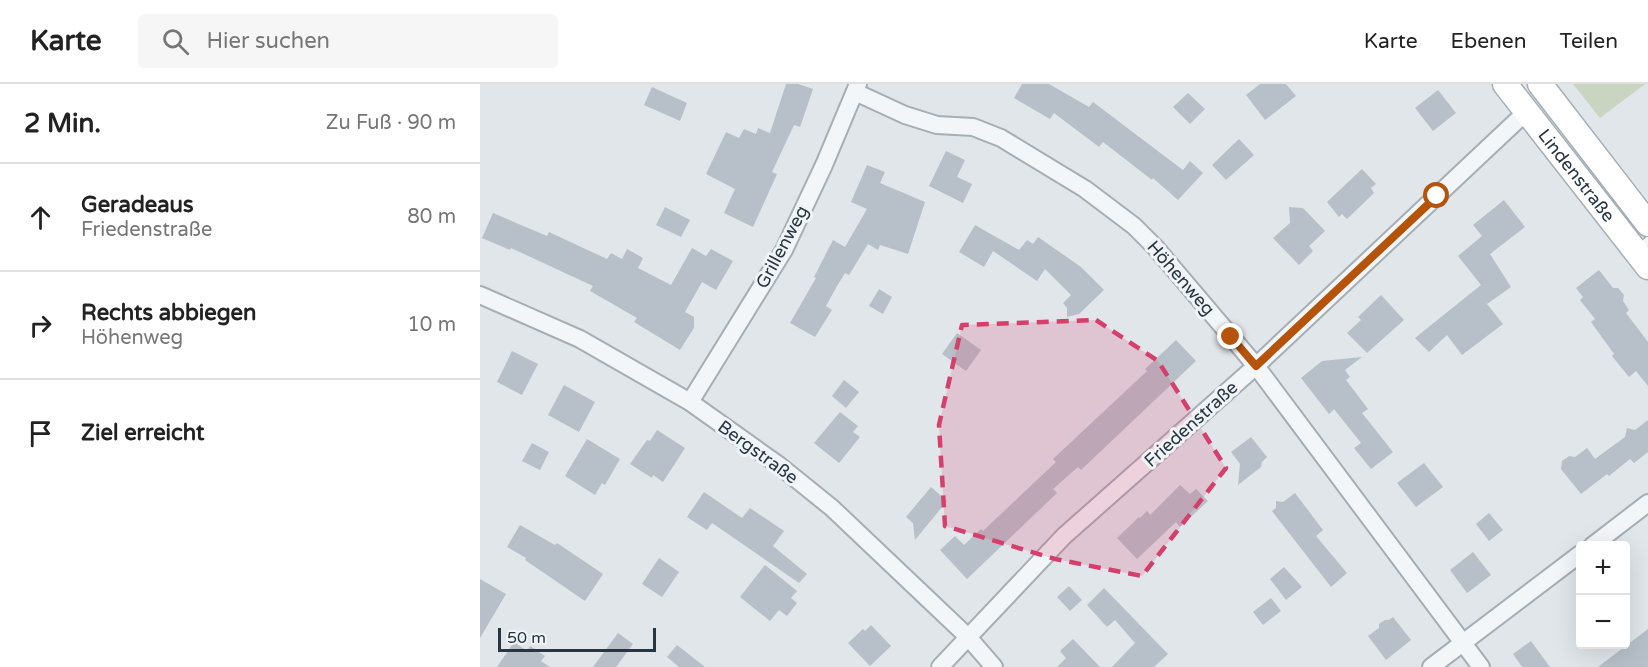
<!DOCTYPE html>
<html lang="de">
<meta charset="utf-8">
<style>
:root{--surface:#fff;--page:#f6f6f6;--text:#222;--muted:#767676;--line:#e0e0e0}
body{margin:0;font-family:"Varela Round",sans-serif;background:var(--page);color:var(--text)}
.controls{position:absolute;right:18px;bottom:18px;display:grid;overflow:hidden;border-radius:6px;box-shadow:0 6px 24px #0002}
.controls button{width:54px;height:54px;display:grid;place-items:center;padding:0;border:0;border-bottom:2px solid var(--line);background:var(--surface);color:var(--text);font:30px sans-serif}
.scale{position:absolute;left:18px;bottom:15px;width:158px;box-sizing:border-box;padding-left:6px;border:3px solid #283643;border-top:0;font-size:16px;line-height:21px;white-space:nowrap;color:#283643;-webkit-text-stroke:4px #f0f4f7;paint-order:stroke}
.stop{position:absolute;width:18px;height:18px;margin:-14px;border:4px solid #b45309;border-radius:50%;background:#fff}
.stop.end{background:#b45309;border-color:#fff;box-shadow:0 2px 6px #0008}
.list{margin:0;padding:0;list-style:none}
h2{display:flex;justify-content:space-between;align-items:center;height:78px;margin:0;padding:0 24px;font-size:26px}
h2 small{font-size:20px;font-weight:400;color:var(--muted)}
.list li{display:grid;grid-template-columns:39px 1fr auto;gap:18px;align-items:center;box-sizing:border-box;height:108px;padding:0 24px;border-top:2px solid var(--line)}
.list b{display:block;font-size:22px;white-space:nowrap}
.list p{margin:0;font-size:20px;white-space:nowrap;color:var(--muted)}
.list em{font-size:20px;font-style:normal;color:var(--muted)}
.icon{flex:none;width:33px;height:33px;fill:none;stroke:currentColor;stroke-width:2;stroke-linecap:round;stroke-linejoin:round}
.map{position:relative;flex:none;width:1168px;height:583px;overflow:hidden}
header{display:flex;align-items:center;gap:36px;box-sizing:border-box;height:84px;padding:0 30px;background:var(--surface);border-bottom:2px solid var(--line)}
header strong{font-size:28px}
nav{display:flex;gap:33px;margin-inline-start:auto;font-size:21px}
.search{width:420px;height:54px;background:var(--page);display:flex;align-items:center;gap:15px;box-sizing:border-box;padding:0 21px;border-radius:6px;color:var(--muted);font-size:22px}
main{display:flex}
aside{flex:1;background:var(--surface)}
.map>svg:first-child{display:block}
.green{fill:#c9d4c1}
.building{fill:#b7c0c8}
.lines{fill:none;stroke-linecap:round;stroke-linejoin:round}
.lane-casing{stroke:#a5aeb5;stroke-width:11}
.street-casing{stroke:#a5aeb5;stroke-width:20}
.secondary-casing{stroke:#a5aeb5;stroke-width:27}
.lane{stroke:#f3f6f8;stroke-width:8}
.street{stroke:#f3f6f8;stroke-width:16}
.secondary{stroke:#fff;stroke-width:24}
.route{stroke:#b45309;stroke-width:8}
.marked{fill:#d53f6c;fill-opacity:0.2;stroke:#d53f6c;stroke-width:4.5;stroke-dasharray:12 8;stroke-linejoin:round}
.labels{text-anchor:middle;stroke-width:6;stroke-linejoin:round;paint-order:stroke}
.street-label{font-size:18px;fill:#283643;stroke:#f0f4f7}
</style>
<header>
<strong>Karte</strong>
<div class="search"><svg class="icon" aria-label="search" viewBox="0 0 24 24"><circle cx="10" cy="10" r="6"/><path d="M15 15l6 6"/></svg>Hier suchen</div>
<nav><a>Karte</a><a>Ebenen</a><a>Teilen</a></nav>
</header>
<main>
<aside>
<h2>2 Min.<small>Zu Fuß · 90 m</small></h2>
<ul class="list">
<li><svg class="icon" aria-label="ahead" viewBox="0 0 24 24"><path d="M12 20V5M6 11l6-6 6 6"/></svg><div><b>Geradeaus</b><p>Friedenstraße</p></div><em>80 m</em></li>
<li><svg class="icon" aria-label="right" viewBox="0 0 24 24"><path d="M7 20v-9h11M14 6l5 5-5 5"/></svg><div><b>Rechts abbiegen</b><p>Höhenweg</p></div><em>10 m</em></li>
<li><svg class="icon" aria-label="arrive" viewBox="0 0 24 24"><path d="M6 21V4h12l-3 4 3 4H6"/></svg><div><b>Ziel erreicht</b></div></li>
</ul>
</aside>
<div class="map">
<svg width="1168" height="583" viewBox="0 0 1168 583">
<rect width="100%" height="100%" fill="#e0e6ea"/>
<path class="green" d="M 1093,0 L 1165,0 L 1120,34 Z"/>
<g class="building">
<path d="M 306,0 L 318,0 L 333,5 L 320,43 L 314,41 L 292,88 L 297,90 L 273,143 L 244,129 L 255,105 L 226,90 L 246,48 L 259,54 L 264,45 L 276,50 L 278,44 L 290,49 Z"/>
<path d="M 542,0 L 569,0 L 609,23 L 613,18 L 703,86 L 710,77 L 723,89 L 698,116 L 673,94 L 672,96 L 623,58 L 619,63 L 574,29 L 570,35 L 534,14 Z"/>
<path d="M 780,0 L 806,0 L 816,12 L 785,36 L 766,11 Z"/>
<path d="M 172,3 L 207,19 L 200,37 L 164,21 Z"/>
<path d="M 958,6 L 976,29 L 953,47 L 935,24 Z"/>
<path d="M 708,9 L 725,25 L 710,40 L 693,23 Z"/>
<path d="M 759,55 L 774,71 L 746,96 L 732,81 Z"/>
<path d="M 466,67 L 485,76 L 477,93 L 492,100 L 483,119 L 449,102 Z"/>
<path d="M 387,81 L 405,88 L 400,99 L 445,118 L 428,170 L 400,161 L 398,166 L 388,160 L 369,191 L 365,189 L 357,202 L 346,222 L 352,226 L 335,253 L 310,239 L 336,194 L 334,193 L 353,156 L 365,163 L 387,125 L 371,118 Z"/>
<path d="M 882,85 L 896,100 L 891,104 L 894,109 L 867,135 L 862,130 L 859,133 L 847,118 Z"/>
<path d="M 1024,116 L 1045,143 L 1010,170 L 1031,203 L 1007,220 L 1023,240 L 982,271 L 967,251 L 949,268 L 935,254 L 1001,201 L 978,172 L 1002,152 L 993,141 Z"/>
<path d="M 185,123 L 210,136 L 201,153 L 176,141 Z"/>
<path d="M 809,123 L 823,124 L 845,147 L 829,162 L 833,167 L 819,181 L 793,154 L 810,139 Z"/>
<path d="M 13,129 L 67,152 L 69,148 L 127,175 L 131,169 L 142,175 L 147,165 L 163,174 L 158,184 L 191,201 L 212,164 L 226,172 L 231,165 L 253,177 L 236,206 L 222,198 L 205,228 L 214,233 L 214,244 L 200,266 L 154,238 L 157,234 L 110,207 L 113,202 L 31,164 L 30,166 L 2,154 Z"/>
<path d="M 495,141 L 539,166 L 547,156 L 553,160 L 558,153 L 601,183 L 624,206 L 599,230 L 587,233 L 587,224 L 583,219 L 591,211 L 565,185 L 557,197 L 513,167 L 504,183 L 479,168 Z"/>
<path d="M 1119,186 L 1133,204 L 1138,204 L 1144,211 L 1143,217 L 1149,226 L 1146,229 L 1168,258 L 1168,302 L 1156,287 L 1149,293 L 1132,272 L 1134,270 L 1111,238 L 1115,235 L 1100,216 L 1103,213 L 1096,204 Z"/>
<path d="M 399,205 L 412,213 L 403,230 L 389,222 Z"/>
<path d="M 901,211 L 924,236 L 887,269 L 867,249 L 881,236 L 878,233 Z"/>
<path d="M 477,249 L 501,266 L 486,287 L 462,270 Z"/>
<path d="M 696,256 L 716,277 L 601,386 L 598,383 L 573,405 L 577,409 L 487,495 L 460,466 L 475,452 L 484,461 L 501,445 L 503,447 L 576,378 L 573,375 L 667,287 L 665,285 Z"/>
<path d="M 32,267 L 58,280 L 42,311 L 17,298 Z"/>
<path d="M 882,273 L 865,286 L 870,293 L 866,296 L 888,325 L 882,329 L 913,368 L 891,385 L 874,364 L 881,359 L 854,325 L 849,330 L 821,294 L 842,277 Z"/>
<path d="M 364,296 L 379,308 L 366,324 L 352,312 Z"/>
<path d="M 84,301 L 115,318 L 99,348 L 68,331 Z"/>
<path d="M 360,328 L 378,342 L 373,348 L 380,353 L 359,379 L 334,359 Z"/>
<path d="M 1168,336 L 1168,368 L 1154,379 L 1150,375 L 1129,392 L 1127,390 L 1101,410 L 1081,385 L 1082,377 L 1089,372 L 1095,373 L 1107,364 L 1115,375 L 1145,353 L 1147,344 L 1155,346 Z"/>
<path d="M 177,346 L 205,364 L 183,398 L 173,391 L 172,394 L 150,380 L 167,356 L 170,357 Z"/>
<path d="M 771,353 L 787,373 L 782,378 L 781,383 L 758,401 L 760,380 L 751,368 Z"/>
<path d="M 107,355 L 140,375 L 125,401 L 122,399 L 115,411 L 85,392 Z"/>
<path d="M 52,359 L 69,368 L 60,386 L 42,377 Z"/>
<path d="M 944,379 L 963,403 L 936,423 L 917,399 Z"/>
<path d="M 700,401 L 710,410 L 716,405 L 728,417 L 700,443 L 696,438 L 657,475 L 637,454 L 659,433 L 660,434 L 667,427 L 670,431 Z"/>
<path d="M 451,403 L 467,417 L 435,456 L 433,439 L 426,433 Z"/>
<path d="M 224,408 L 262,434 L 270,424 L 304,447 L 293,462 L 327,490 L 319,499 L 232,439 L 227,446 L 207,433 Z"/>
<path d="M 815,409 L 843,446 L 836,452 L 867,489 L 851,503 L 792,427 L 796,424 L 796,417 L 803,418 Z"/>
<path d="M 1009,429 L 1023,446 L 1009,457 L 996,440 Z"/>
<path d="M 40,441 L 75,461 L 77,459 L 123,490 L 105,517 L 45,476 L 46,474 L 27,463 Z"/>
<path d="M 993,468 L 1011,491 L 987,509 L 970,486 Z"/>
<path d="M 179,474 L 199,488 L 182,513 L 162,500 Z"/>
<path d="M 285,481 L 317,507 L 311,514 L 317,519 L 307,532 L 299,526 L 290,537 L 260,513 Z"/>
<path d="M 804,483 L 822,503 L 806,516 L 790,495 Z"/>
<path d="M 0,495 L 26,510 L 0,554 Z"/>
<path d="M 589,502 L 602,516 L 590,527 L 577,513 Z"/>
<path d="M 624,504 L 688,570 L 674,583 L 632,583 L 655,559 L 635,536 L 627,543 L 607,521 Z"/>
<path d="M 791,514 L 801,527 L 783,541 L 773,528 Z"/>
<path d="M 913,533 L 931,556 L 906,576 L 888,552 L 899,544 L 899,540 L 905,536 L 909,536 Z"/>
<path d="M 391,541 L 411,562 L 390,582 L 368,559 L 383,545 L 385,547 Z"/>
<path d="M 1168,545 L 1168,583 L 1118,583 Z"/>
<path d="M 138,549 L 153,560 L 136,583 L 113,583 Z"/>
<path d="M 593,555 L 620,583 L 577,583 L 586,574 L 580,567 Z"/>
<path d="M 1051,557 L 1070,583 L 1042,583 L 1033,570 Z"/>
<path d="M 34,558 L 47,567 L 50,562 L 65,572 L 61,577 L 70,583 L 17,583 Z"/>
<path d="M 197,561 L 225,583 L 199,583 L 187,573 Z"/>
</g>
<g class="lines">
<defs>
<path id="lane" d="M 1156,167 L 1168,157"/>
<g id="street">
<path d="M 375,8 L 425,31 L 457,41 L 493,43 L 521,54 L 605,105 L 654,142 L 676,164 L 776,282 L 1001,583"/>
<path d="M 0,211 L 100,255 L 210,318 L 300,382 L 352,424 L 488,553 L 514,583"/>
<path d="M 210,318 L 304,166 L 344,81 L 378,0"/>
<path d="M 1112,462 L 1168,419"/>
<path d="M 460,583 L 584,452 L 776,282 L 1046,28"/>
<path d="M 951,583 L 1100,470"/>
</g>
<g id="secondary">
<path id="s1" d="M 1025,0 L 1168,183"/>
<path d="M 1060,0 L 1168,140"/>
</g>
</defs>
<use href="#lane" class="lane-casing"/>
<use href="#street" class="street-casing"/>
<use href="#secondary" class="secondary-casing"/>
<use href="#lane" class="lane"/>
<use href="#street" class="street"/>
<use href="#secondary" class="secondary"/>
</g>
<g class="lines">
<path class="route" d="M 751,253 L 776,282 L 957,112"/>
</g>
<path class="marked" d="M 616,236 L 678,277 L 746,384 L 662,492 L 575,475 L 465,442 L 459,341 L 482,241 Z"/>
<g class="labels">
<g class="street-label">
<text dy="6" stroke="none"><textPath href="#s1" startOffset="116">Lindenstraße</textPath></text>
<text transform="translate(302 163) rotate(-62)" y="6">Grillenweg</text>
<text transform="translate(701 194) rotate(49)" y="6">Höhenweg</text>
<text transform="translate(711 340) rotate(-42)" y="6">Friedenstraße</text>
<text transform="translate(278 368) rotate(36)" y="6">Bergstraße</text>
</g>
</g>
</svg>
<div class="controls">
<button>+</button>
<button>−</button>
</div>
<div class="scale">50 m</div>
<div class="stop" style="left:957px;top:112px"></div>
<div class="stop end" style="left:751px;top:253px"></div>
</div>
</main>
